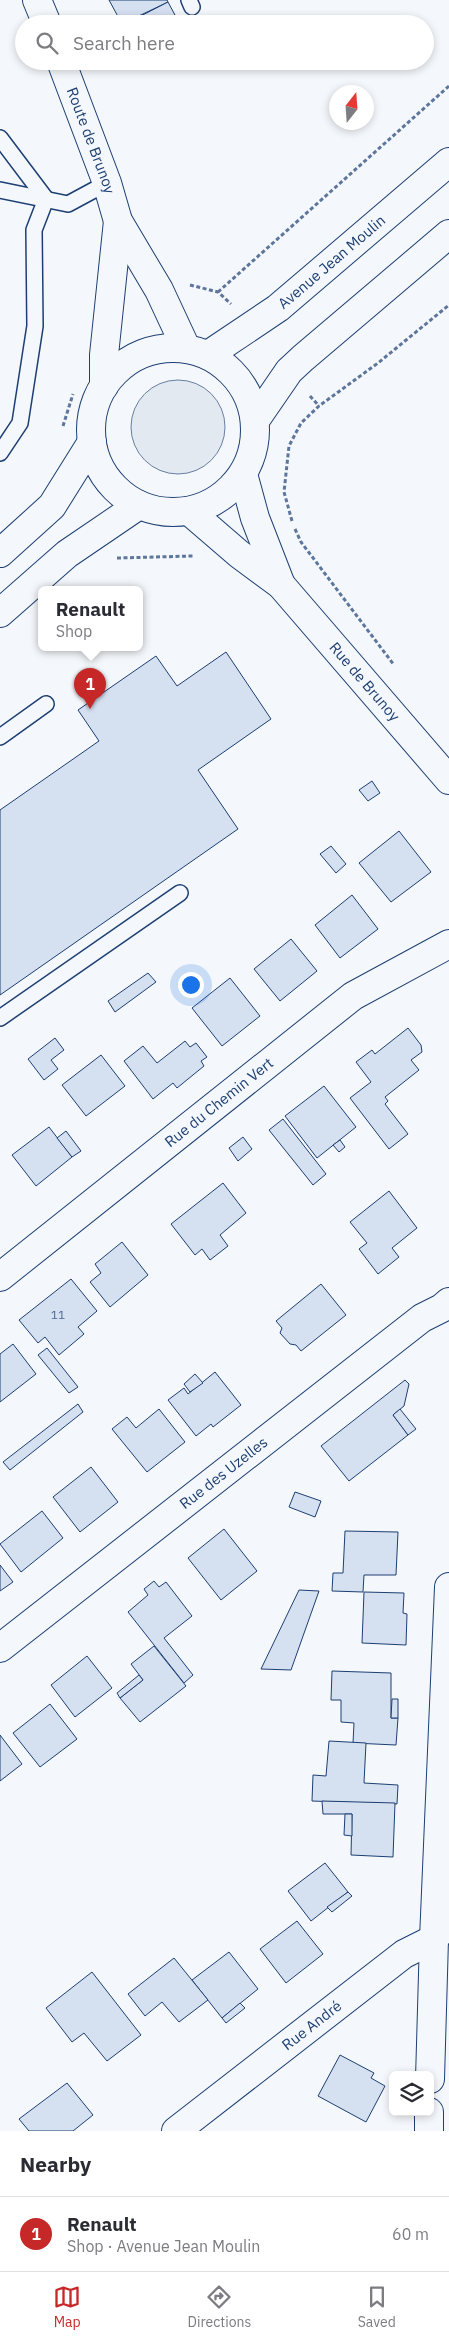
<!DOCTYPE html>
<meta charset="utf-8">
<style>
:root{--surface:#fff;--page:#f2f2f3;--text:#2b2b33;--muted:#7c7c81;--line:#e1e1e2;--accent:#c62828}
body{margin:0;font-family:"IBM Plex Sans",sans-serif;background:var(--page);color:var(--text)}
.controls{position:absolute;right:15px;bottom:15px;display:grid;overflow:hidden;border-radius:8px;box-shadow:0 2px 8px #0003}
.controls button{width:45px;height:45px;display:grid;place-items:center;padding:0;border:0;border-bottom:1px solid var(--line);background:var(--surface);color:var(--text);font:25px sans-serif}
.compass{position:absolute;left:329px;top:85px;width:45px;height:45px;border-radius:50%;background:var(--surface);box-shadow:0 2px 8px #0003;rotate:17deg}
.you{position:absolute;left:190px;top:984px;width:18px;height:18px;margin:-12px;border:4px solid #fff;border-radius:50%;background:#1a73e8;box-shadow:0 0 0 8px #1a73e833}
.badge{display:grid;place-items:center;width:32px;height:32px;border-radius:50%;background:var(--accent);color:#fff;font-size:16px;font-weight:700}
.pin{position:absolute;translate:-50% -41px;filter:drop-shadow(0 1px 2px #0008)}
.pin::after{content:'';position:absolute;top:26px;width:18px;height:15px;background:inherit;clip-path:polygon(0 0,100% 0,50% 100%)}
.popup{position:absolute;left:38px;top:586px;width:105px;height:65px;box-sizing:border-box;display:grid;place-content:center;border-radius:8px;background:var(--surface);filter:drop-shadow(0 1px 4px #0005);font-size:16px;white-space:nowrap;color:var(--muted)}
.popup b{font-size:19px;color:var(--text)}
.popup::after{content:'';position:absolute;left:50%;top:100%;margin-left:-10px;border:10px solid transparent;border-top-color:var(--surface)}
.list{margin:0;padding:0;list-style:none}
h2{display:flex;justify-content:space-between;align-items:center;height:65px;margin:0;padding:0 20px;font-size:21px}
h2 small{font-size:16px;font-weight:400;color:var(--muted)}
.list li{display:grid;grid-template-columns:32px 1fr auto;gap:15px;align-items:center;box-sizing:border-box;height:75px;padding:0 20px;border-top:1px solid var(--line)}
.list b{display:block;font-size:19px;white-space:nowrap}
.list p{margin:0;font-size:16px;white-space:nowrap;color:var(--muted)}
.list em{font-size:16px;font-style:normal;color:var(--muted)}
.icon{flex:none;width:28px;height:28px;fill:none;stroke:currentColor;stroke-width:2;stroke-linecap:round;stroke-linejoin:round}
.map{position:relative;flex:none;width:449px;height:2131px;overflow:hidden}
.search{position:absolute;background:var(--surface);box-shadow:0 2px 8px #0003;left:15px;right:15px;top:15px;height:55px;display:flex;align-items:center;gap:12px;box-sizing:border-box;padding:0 18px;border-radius:28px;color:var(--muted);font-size:19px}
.sheet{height:140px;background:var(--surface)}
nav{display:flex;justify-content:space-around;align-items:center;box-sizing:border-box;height:70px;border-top:1px solid var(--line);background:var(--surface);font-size:14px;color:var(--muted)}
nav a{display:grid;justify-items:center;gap:2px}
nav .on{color:var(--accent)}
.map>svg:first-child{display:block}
.green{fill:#e3e9f0;stroke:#687fa3}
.building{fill:#d5e0f0;stroke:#1d3f73}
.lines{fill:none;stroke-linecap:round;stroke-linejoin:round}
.lane-casing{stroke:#1d3f73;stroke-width:18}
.street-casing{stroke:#1d3f73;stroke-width:30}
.secondary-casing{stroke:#1d3f73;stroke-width:30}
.primary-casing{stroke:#1d3f73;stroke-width:30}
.path{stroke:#5e769c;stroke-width:3;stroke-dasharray:4 2.5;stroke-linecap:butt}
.lane{stroke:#f4f7fb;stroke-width:15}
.street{stroke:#f4f7fb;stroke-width:28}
.secondary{stroke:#f4f7fb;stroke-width:28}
.primary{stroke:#f4f7fb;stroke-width:28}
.labels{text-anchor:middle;stroke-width:4;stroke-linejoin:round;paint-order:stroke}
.number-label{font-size:12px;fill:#4b6792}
.street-label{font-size:15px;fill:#1d3f73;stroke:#f4f7fb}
</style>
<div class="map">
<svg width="449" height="2131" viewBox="0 0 449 2131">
<rect width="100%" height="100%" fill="#f4f7fb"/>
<circle class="green" cx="178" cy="427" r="47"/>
<g class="building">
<path d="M 109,0 L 167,0 L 168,2 L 122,24 Z"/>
<path d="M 168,2 L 175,15 L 166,19 L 169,24 L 125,24 Z"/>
<path d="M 175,15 L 178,21 L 169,24 L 166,19 Z"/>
<path d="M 226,652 L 271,719 L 198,770 L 238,829 L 0,995 L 0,810 L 99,741 L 78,710 L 156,656 L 177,686 Z"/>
<path d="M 372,781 L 380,793 L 368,801 L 359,790 Z"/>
<path d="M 399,831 L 431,872 L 391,902 L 359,863 Z"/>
<path d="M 331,846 L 346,864 L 336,873 L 320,854 Z"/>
<path d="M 352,895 L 378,929 L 340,958 L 315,925 Z"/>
<path d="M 291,939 L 317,971 L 280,1001 L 254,969 Z"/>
<path d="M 148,973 L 156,982 L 115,1012 L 108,1001 Z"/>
<path d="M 230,978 L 260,1016 L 222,1046 L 192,1008 Z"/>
<path d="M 408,1028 L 421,1045 L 422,1052 L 411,1060 L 419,1070 L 385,1097 L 388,1101 L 385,1104 L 408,1134 L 389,1149 L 350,1098 L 371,1082 L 356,1062 L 372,1050 L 375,1054 Z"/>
<path d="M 55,1038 L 64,1050 L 51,1060 L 58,1069 L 44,1080 L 28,1059 Z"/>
<path d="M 185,1041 L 190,1047 L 196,1043 L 207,1057 L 201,1061 L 204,1066 L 177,1088 L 173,1083 L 153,1099 L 124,1061 L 143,1046 L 157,1063 Z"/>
<path d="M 101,1055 L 125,1086 L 86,1116 L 62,1085 Z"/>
<path d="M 324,1086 L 356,1127 L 317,1158 L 285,1116 Z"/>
<path d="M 283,1119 L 326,1174 L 313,1185 L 269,1130 Z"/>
<path d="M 49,1127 L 72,1157 L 36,1186 L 12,1155 Z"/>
<path d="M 66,1131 L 81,1151 L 72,1157 L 57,1138 Z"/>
<path d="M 243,1137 L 252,1149 L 238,1161 L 229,1148 Z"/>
<path d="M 340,1140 L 345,1147 L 339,1152 L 333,1145 Z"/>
<path d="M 223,1183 L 246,1213 L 220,1235 L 228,1246 L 210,1260 L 202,1249 L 195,1255 L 171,1224 Z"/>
<path d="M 389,1191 L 417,1228 L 392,1248 L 399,1257 L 378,1274 L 359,1249 L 367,1243 L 350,1222 Z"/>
<path d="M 122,1242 L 148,1275 L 110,1307 L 90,1282 L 101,1273 L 95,1264 Z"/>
<path d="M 71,1279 L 97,1311 L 78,1327 L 84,1334 L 59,1355 L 45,1337 L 38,1343 L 19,1320 Z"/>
<path d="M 321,1284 L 346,1315 L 301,1351 L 296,1345 L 290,1344 L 280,1333 L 282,1328 L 276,1321 Z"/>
<path d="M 13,1344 L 36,1374 L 0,1402 L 0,1354 Z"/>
<path d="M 47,1348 L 78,1387 L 69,1393 L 38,1355 Z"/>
<path d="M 215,1372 L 241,1405 L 213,1427 L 211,1424 L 196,1436 L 168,1400 L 184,1388 L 188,1394 Z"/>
<path d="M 195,1374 L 203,1383 L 190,1392 L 184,1384 Z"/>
<path d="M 405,1380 L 409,1384 L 404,1406 L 393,1415 L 408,1435 L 349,1481 L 321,1446 Z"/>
<path d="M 78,1404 L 83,1412 L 10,1470 L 3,1462 Z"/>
<path d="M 159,1409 L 185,1442 L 147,1472 L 112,1429 L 127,1417 L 136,1428 Z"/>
<path d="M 400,1409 L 416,1429 L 408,1435 L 393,1415 Z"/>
<path d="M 91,1467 L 118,1502 L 80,1532 L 53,1497 Z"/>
<path d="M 295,1492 L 321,1501 L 315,1517 L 289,1507 Z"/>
<path d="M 42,1511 L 63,1538 L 21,1572 L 0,1544 Z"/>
<path d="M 224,1529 L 257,1571 L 221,1600 L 188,1558 Z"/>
<path d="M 345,1531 L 398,1532 L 396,1575 L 364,1575 L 363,1592 L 332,1591 L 333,1573 L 343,1573 Z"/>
<path d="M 0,1565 L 13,1582 L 0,1591 Z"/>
<path d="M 154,1581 L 159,1587 L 166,1582 L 192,1616 L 164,1638 L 193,1675 L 184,1683 L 128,1612 L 148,1595 L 144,1589 Z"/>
<path d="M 299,1590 L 319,1591 L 291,1670 L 261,1669 Z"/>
<path d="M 364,1592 L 404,1593 L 403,1613 L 407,1614 L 406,1645 L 362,1643 Z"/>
<path d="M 154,1646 L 186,1686 L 140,1722 L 120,1698 L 143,1680 L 131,1664 Z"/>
<path d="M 87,1656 L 112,1688 L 75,1717 L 51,1685 Z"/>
<path d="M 332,1671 L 391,1673 L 391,1718 L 398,1718 L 396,1745 L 353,1743 L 354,1723 L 341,1722 L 341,1700 L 331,1700 Z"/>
<path d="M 139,1675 L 143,1680 L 120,1698 L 117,1693 Z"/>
<path d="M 392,1699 L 398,1699 L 398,1718 L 391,1718 Z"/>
<path d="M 50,1704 L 77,1739 L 40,1767 L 13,1733 Z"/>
<path d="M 0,1735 L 22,1764 L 0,1781 Z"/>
<path d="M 329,1741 L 366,1743 L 364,1783 L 398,1785 L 397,1804 L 312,1801 L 313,1775 L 326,1776 Z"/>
<path d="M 322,1801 L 395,1803 L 393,1857 L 351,1855 L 352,1814 L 323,1814 Z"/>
<path d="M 345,1814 L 352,1814 L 352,1836 L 344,1835 Z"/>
<path d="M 325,1863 L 348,1892 L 311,1921 L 288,1891 Z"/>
<path d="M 348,1892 L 352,1896 L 332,1912 L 327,1907 Z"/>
<path d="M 297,1921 L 323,1954 L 286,1983 L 260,1949 Z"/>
<path d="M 229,1952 L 258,1989 L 222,2018 L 192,1980 Z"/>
<path d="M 174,1958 L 208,2000 L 179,2022 L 162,2002 L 145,2016 L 128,1994 Z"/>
<path d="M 92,1972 L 141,2035 L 107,2061 L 84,2033 L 72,2042 L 46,2008 Z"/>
<path d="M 240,2003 L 245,2008 L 226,2023 L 222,2018 Z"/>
<path d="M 340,2055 L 374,2073 L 371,2078 L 385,2086 L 366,2122 L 318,2096 Z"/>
<path d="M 67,2083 L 93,2115 L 73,2131 L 29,2131 L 19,2119 Z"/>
</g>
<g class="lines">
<defs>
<g id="lane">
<path d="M 189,0 L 192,7"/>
<path d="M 0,138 L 46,199 L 34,230 L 35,326 L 20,423 L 0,453"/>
<path d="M 0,190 L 68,204 L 107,183"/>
<path d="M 0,737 L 46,704"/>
<path d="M 0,1018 L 180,893"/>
</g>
<g id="street">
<path id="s1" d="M 0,1277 L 353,996 L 449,944"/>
<path id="s2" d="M 0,1648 L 422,1318 L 442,1308 L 449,1302"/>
<path d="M 430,2079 L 434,1939 L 449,1587"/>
<path id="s3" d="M 176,2131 L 404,1954 L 434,1939 L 444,1927"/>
<path d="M 429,2131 L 429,2112"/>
</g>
<g id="secondary">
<path d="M 37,0 L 47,24"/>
<path id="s4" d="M 61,61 L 107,183 L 118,221 L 159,290 L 186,348"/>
<path d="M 104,386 L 104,355 L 118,221"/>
<path d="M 243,474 L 255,518 L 281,585"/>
<path id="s5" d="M 189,511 L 239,554 L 281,585 L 449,780"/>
</g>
<g id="primary">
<circle cx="173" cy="430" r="82"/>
<path id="s6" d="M 208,355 L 278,308 L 449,162"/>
<path d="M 256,419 L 289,371 L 303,358 L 449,234"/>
<path d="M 0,553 L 52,506 L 92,442"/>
<path d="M 0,613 L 67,554 L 139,505"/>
</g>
</defs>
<use href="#lane" class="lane-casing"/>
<use href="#street" class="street-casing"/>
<use href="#secondary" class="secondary-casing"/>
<use href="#primary" class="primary-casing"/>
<g class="path">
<path d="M 190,285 L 218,292 L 231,304"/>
<path d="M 218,292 L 449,86"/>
<path d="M 310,396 L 319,406"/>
<path d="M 63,426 L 73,394"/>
<path d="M 292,521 L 284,492 L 289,446 L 301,423 L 319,406 L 378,363 L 449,305"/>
<path d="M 295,529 L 301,542 L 394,665"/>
<path d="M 117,558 L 193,556"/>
</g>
<use href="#lane" class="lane"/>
<use href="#street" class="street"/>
<use href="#secondary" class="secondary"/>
<use href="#primary" class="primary"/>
</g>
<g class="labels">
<g class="number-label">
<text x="58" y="1319">11</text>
</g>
<g class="street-label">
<text dy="5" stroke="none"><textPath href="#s4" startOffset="85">Route de Brunoy</textPath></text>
<text dy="5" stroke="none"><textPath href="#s6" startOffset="155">Avenue Jean Moulin</textPath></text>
<text dy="5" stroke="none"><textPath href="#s5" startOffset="246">Rue de Brunoy</textPath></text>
<text dy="5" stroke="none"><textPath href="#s1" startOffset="280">Rue du Chemin Vert</textPath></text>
<text dy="5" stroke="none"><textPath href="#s2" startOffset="284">Rue des Uzelles</textPath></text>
<text dy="5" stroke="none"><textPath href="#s3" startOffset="172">Rue André</textPath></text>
</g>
</g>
</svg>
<div class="controls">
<button><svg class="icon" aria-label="layers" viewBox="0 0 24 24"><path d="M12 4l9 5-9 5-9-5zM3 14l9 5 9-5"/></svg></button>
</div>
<svg class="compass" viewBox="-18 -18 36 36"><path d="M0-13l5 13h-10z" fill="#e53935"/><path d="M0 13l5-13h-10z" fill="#7c7c81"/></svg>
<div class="you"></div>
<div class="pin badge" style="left:90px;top:709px">1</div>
<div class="popup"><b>Renault</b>Shop</div>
<div class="search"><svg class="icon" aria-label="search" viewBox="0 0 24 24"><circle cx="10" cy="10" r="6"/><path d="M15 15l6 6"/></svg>Search here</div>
</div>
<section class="sheet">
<h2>Nearby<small></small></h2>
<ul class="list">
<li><span class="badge">1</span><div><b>Renault</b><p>Shop · Avenue Jean Moulin</p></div><em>60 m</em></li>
</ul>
</section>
<nav>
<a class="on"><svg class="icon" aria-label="map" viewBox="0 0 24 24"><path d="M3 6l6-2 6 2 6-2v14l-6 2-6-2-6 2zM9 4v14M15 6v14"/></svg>Map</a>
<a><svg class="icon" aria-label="directions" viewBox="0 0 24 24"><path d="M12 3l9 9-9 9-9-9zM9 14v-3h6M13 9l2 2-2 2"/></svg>Directions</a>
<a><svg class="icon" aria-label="saved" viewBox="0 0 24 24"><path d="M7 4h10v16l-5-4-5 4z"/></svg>Saved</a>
</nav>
